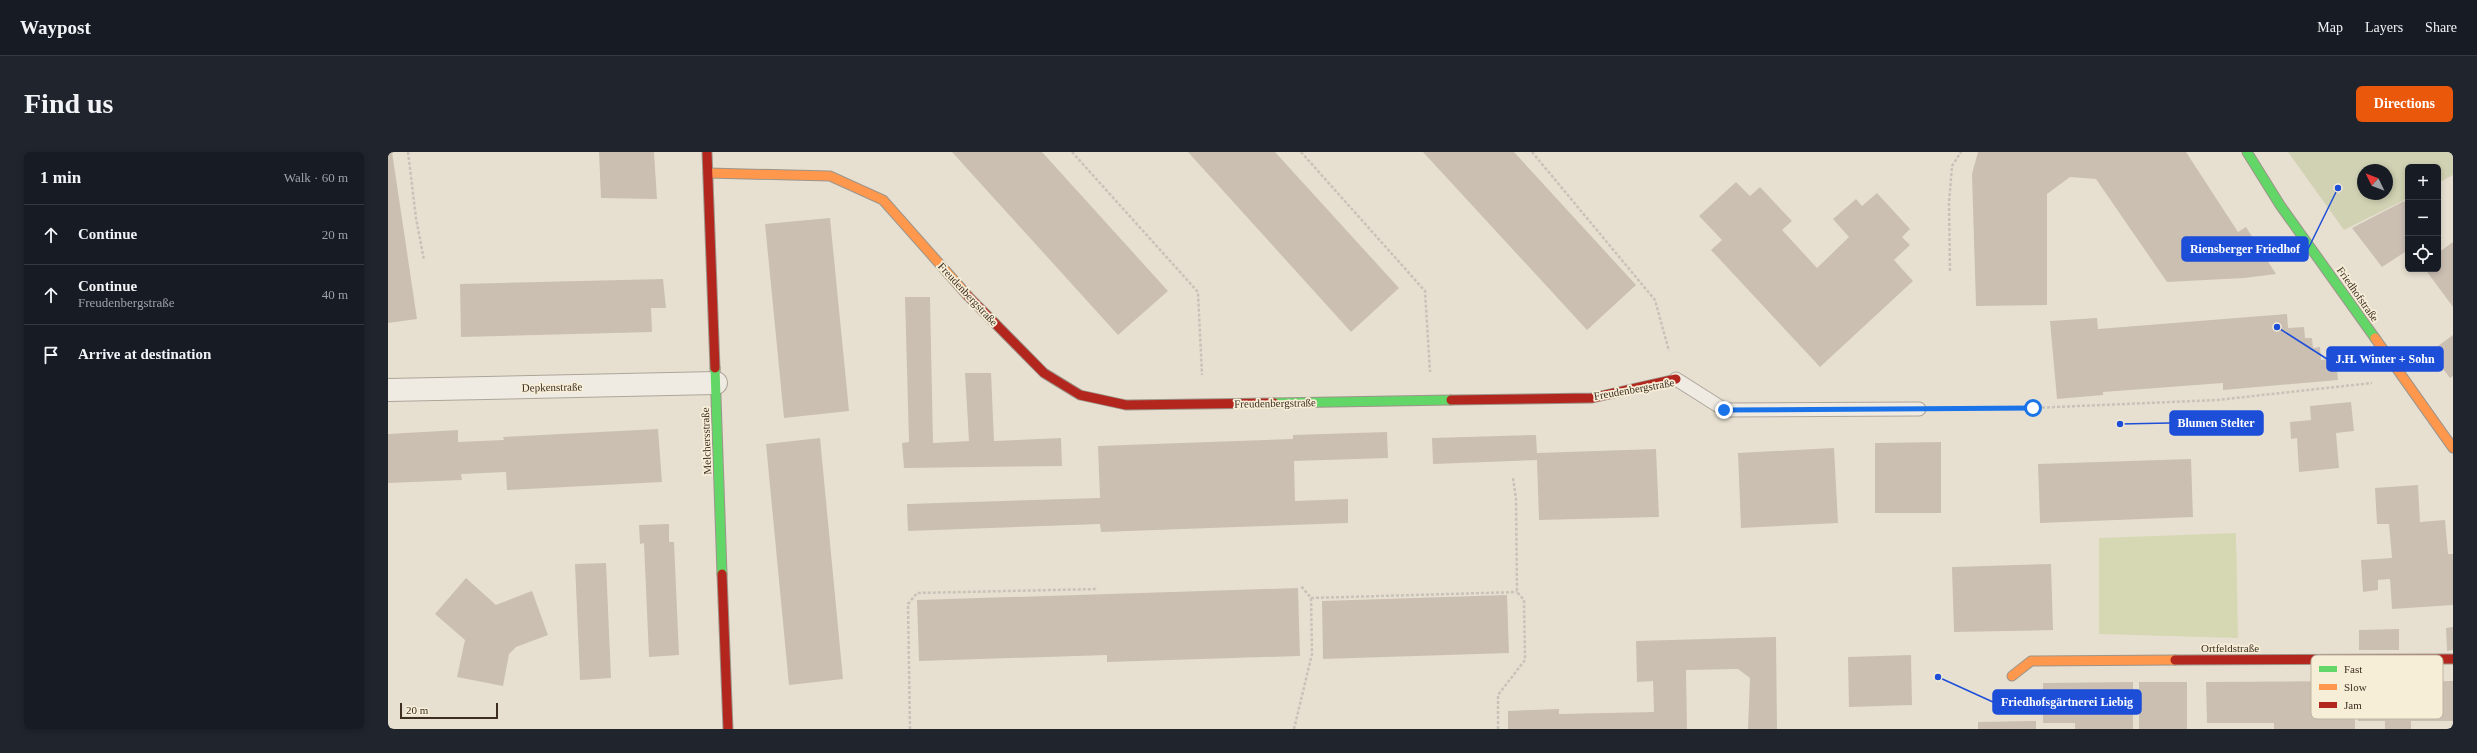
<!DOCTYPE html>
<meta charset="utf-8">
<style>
:root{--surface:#171b24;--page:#20242c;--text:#f1f3f6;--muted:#9ea1a6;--line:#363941;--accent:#ea580c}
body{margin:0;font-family:"Times New Roman",serif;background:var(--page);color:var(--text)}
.controls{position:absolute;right:12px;top:12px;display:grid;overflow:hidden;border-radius:6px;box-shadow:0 2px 6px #0003}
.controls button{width:36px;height:36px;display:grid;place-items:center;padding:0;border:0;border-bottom:1px solid var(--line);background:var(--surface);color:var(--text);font:20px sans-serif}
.compass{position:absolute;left:1969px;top:12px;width:36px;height:36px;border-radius:50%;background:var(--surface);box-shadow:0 2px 6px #0003;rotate:313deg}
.scale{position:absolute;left:12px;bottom:10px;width:98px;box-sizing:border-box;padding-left:4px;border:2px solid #3d2e20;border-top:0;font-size:11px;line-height:14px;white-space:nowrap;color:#3d2e20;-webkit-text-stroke:3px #f7eed8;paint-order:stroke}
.stop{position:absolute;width:12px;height:12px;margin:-9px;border:3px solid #1a73e8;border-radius:50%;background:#fff}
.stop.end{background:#1a73e8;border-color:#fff;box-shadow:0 1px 4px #0008}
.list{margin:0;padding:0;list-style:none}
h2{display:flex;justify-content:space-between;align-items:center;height:52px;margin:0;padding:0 16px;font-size:17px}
h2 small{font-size:13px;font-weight:400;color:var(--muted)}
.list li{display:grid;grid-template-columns:26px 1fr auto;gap:12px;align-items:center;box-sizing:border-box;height:60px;padding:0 16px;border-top:1px solid var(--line)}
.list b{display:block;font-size:15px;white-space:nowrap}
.list p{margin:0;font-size:13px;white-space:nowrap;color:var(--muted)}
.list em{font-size:13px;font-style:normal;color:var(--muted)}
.icon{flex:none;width:22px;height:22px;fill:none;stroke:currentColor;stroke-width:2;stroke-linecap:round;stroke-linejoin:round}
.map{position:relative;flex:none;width:2065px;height:577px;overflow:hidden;border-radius:6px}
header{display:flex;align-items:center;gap:24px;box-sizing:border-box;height:56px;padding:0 20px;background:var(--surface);border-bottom:1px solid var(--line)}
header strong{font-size:19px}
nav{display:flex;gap:22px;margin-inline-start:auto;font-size:14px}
.intro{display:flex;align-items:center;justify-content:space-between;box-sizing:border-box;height:96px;padding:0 24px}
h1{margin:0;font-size:28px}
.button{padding:10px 18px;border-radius:6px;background:var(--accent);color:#fff;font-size:14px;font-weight:700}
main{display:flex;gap:24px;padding:0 24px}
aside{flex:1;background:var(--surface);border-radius:6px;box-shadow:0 2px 6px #0003}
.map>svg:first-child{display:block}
.green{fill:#d6d7b3}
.cemetery{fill:#d1d1b3;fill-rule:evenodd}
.building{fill:#cbbfb2}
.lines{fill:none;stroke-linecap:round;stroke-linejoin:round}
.lane-casing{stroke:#ada599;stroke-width:15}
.street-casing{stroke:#ada599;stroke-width:24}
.fast-casing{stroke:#9c958a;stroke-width:11}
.slow-casing{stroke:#9c958a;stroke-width:11}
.jam-casing{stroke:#9c958a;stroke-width:11}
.path{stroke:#c8c2b9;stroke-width:2.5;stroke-dasharray:3 2;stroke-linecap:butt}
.lane{stroke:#efebe3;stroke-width:13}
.street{stroke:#efebe3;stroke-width:22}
.fast{stroke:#63d668;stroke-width:9}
.slow{stroke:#ff974d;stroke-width:9}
.jam{stroke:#b3261e;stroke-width:9}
.route{stroke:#1a73e8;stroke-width:5}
.labels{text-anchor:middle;stroke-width:3.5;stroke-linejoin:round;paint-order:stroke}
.street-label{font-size:11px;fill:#3d2e20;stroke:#f7eed8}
.key{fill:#f7eed8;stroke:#bfb4a1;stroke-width:1}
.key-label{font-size:11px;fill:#3d2e20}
.leader{fill:none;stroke:#1d4ed8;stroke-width:1.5}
.callout-dot{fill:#1d4ed8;stroke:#f7eed8;stroke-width:1.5}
.callout{fill:#1d4ed8;stroke:#1d4ed8;stroke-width:1.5}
.callout-label{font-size:12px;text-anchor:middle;font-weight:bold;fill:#fff}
</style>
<header>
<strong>Waypost</strong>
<nav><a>Map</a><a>Layers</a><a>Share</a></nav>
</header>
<div class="intro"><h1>Find us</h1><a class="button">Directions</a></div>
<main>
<aside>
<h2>1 min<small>Walk · 60 m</small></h2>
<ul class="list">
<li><svg class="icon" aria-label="ahead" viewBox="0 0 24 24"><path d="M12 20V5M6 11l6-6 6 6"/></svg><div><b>Continue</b></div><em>20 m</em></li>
<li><svg class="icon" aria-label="ahead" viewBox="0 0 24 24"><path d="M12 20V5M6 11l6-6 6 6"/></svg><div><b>Continue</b><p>Freudenbergstraße</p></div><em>40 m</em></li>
<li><svg class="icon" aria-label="arrive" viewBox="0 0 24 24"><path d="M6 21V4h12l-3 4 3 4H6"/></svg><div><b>Arrive at destination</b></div></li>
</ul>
</aside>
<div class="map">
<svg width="2065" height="577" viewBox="0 0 2065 577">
<rect width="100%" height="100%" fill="#e7e0d1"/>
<path class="green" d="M 1848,381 L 1850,486 L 1711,482 L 1711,386 Z"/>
<path class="cemetery" d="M 1900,0 L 2065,0 L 2065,23 L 2050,31 L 2050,15 L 2020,15 L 2020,46 L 1956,78 ZM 1975,18 L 1999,18 L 1999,42 L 1975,42 Z"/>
<g class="building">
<path d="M 0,0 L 4,0 L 29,167 L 0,171 Z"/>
<path d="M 211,0 L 266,0 L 269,47 L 213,46 Z"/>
<path d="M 564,0 L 654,0 L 780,139 L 730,183 Z"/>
<path d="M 800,0 L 887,0 L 1011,136 L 963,180 Z"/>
<path d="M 1035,0 L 1126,0 L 1248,133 L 1199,178 Z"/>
<path d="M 1590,0 L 1798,0 L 1850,80 L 1858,75 L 1888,122 L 1856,126 L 1779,130 L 1708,27 L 1682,25 L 1659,42 L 1659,153 L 1588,154 L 1584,22 Z"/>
<path d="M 1348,30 L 1362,44 L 1372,35 L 1404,69 L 1394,78 L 1429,116 L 1461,85 L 1445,67 L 1468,47 L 1474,54 L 1489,41 L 1522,77 L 1514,85 L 1522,93 L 1506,108 L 1525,129 L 1432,215 L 1323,98 L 1334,88 L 1311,64 Z"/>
<path d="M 2016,49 L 2020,55 L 2020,98 L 1994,115 L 1964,76 Z"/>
<path d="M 442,66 L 461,259 L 396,266 L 377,72 Z"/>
<path d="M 2065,90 L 2065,155 L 2037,117 L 2050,117 L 2050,101 Z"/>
<path d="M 275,127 L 278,156 L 263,156 L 264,180 L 73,185 L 72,132 Z"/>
<path d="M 517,145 L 542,145 L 545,291 L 581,289 L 577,221 L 603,221 L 606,289 L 673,286 L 674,314 L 516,316 L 514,291 L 521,290 Z"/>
<path d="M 1899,162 L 1900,176 L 1916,175 L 1917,186 L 1924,186 L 1925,196 L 1932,195 L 1933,208 L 1940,207 L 1941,218 L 1949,217 L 1950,228 L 1835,238 L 1835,231 L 1715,240 L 1715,243 L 1669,247 L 1662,169 L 1709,166 L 1710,177 Z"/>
<path d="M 2065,183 L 2065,224 L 2062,226 L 2042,200 Z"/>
<path d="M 1963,250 L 1966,279 L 1948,281 L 1951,316 L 1911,320 L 1909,286 L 1903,287 L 1902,270 L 1923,268 L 1922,254 Z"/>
<path d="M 270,277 L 274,330 L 119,338 L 118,320 L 73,322 L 74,328 L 0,331 L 0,282 L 70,278 L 70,290 L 116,288 L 115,285 Z"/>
<path d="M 999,280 L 1000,306 L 906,309 L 907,349 L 960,347 L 960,371 L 713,380 L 712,372 L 520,379 L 519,352 L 712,346 L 710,294 L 905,287 L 905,283 Z"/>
<path d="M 1148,283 L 1149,301 L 1268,297 L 1271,365 L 1151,368 L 1149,308 L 1045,312 L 1044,286 Z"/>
<path d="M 432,286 L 455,527 L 401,533 L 378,292 Z"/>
<path d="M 1553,290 L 1553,361 L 1487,361 L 1487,291 Z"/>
<path d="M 1446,296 L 1450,371 L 1353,376 L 1350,301 Z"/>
<path d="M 1803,307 L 1805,365 L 1652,371 L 1650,312 Z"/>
<path d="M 2030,333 L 2032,370 L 2057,368 L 2060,402 L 2065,402 L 2065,453 L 2004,457 L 2002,427 L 1990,428 L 1990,438 L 1975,440 L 1973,408 L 2004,406 L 2001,372 L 1989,372 L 1987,336 Z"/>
<path d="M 281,372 L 281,390 L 286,390 L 291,503 L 261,505 L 256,391 L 252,392 L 251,373 Z"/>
<path d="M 218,411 L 223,526 L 192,528 L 187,412 Z"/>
<path d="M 1663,412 L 1665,478 L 1566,480 L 1564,415 Z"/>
<path d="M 78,426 L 108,453 L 144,439 L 160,483 L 128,495 L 121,502 L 115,534 L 69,525 L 77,488 L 47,462 Z"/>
<path d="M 910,436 L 912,504 L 719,510 L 719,503 L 531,509 L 529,448 Z"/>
<path d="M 1119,443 L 1121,501 L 935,507 L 934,449 Z"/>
<path d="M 2065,475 L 2065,498 L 2059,499 L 2058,476 Z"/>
<path d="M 2011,477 L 2011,498 L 1971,498 L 1971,478 Z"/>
<path d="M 1388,485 L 1389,577 L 1360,577 L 1362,526 L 1350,517 L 1298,518 L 1299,577 L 1120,577 L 1120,559 L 1171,557 L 1171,562 L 1266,560 L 1265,529 L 1249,530 L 1248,489 Z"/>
<path d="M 1523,503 L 1524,553 L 1461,555 L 1460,505 Z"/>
<path d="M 1967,529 L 1967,577 L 1886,577 L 1886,571 L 1819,571 L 1818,530 Z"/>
<path d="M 2065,529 L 2065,569 L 2023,569 L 2023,577 L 1997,577 L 1997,569 L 1970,569 L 1971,530 Z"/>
<path d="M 1745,530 L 1745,577 L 1687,577 L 1687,571 L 1655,571 L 1655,531 Z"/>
<rect x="1751" y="530" width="48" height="47"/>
<path d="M 1648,569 L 1648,577 L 1590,577 L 1590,570 Z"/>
</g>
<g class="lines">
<defs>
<path id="lane" d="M 1288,227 L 1337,258 L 1531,257"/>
<path id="street" d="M 0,238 L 328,231"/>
<g id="fast">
<path d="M 1859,0 L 1892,53 L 1987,186"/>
<path d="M 327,216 L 334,422"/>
<path d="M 886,251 L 1063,248"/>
</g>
<g id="slow">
<path d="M 320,21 L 442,24 L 495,48 L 580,144"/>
<path d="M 1987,186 L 2065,296"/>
<path d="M 1624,524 L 1643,509 L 1787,508"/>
</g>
<g id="jam">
<path d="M 319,0 L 327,216"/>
<path d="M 580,144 L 656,221 L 692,243 L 738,253 L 886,251"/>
<path d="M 1063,248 L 1204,246 L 1288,227"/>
<path d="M 334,422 L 340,577"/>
<path d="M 1787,508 L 2065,507"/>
</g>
</defs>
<use href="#lane" class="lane-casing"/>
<use href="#street" class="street-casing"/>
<use href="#fast" class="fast-casing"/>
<use href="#slow" class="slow-casing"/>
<use href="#jam" class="jam-casing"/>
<g class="path">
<path d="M 20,0 L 28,66 L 36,108"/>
<path d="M 684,0 L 810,140 L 814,223"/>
<path d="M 913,0 L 1037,139 L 1042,220"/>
<path d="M 1144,0 L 1267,148 L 1281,199"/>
<path d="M 1562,119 L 1561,51 L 1564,14 L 1573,0"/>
<path d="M 1554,257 L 1645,256 L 1829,248 L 1984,231"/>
<path d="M 923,446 L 1129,440"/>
<path d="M 522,577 L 520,452 L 529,441 L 710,437"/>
<path d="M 906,577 L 924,502 L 923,446 L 913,434"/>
<path d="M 1110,577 L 1110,543 L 1137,508 L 1136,448 L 1129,440 L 1128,347 L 1125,326"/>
</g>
<use href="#lane" class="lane"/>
<use href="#street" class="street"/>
<use href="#fast" class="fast"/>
<use href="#slow" class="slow"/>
<use href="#jam" class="jam"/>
</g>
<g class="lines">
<path class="route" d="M 1336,258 L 1645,256"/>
</g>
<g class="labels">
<g class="street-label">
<text transform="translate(580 142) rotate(47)" y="4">Freudenbergstraße</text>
<text transform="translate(1970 142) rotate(55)" y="4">Friedhofstraße</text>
<text transform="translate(164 235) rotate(-1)" y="4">Depkenstraße</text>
<text transform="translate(1246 237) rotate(-10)" y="4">Freudenbergstraße</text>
<text transform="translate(887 251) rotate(-1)" y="4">Freudenbergstraße</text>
<text transform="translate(318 289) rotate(-92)" y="4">Melchersstraße</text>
<text x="1842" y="500">Ortfeldstraße</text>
</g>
</g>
<rect x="1923" y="503" width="132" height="64" rx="6" class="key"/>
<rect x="1931" y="514" width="18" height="6" fill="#63d668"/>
<rect x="1931" y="532" width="18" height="6" fill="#ff974d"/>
<rect x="1931" y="550" width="18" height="6" fill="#b3261e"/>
<g class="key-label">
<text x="1956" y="521">Fast</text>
<text x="1956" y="539">Slow</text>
<text x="1956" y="557">Jam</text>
</g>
<path class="leader" d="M1950 36L1920 97M1889 175L1939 207M1732 272L1782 271M1550 525L1605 550"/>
<g class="callout-dot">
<circle cx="1950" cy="36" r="4"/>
<circle cx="1889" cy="175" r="4"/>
<circle cx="1732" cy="272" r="4"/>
<circle cx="1550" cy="525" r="4"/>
</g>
<g class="callout">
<rect x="1794" y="85" width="126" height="24" rx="4"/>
<rect x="1939" y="195" width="116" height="24" rx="4"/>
<rect x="1782" y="259" width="93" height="24" rx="4"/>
<rect x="1605" y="538" width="148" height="24" rx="4"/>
</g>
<g class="callout-label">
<text x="1857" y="101">Riensberger Friedhof</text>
<text x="1997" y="211">J.H. Winter + Sohn</text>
<text x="1828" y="275">Blumen Stelter</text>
<text x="1679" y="554">Friedhofsgärtnerei Liebig</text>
</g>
</svg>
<div class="controls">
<button>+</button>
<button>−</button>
<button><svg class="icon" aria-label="locate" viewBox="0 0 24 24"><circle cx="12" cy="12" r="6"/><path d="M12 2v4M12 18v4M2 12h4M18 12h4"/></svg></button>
</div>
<svg class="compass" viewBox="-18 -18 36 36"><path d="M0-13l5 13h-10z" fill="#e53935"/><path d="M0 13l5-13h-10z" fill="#9ea1a6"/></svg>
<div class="scale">20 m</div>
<div class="stop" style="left:1645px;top:256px"></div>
<div class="stop end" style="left:1336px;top:258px"></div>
</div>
</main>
